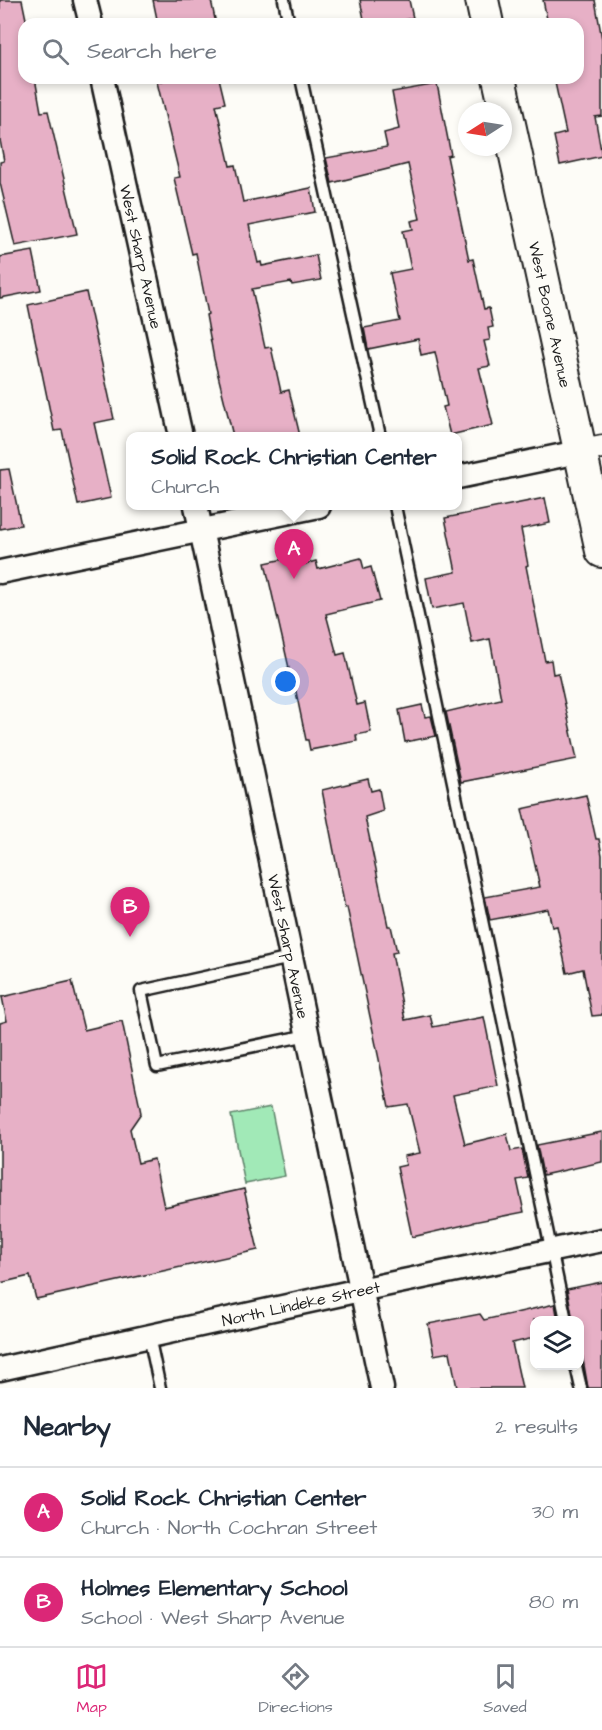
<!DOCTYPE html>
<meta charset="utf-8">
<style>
:root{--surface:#fff;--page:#f2f2f3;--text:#1f2937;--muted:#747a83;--line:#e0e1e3;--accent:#db2777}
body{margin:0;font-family:"Architects Daughter",sans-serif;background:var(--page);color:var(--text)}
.controls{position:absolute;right:18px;bottom:18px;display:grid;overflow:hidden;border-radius:12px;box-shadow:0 3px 9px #0003}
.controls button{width:54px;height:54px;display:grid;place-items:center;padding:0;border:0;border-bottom:2px solid var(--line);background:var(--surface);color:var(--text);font:30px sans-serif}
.compass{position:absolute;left:458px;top:102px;width:54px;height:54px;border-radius:50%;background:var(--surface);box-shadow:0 3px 9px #0003;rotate:258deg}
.you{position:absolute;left:286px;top:682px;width:21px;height:21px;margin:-15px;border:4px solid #fff;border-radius:50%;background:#1a73e8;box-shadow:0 0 0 9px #1a73e833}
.badge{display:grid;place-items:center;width:39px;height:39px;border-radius:50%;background:var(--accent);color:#fff;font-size:20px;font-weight:700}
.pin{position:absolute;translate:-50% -50px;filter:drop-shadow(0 2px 3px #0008)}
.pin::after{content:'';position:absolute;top:32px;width:21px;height:18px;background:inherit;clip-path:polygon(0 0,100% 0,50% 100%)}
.popup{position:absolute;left:126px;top:432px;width:336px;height:78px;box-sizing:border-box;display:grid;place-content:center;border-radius:12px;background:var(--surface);filter:drop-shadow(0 2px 4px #0005);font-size:20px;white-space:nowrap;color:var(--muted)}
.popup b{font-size:22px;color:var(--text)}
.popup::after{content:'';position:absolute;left:50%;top:100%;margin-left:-12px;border:12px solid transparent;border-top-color:var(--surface)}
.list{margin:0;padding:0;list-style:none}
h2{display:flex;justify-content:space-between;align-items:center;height:78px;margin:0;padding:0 24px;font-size:26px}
h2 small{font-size:20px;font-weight:400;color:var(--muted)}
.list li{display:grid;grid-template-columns:39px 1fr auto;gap:18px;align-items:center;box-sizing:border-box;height:90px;padding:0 24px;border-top:2px solid var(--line)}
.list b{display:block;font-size:22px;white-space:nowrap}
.list p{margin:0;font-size:20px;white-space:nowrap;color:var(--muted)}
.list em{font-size:20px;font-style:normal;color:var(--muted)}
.icon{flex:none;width:33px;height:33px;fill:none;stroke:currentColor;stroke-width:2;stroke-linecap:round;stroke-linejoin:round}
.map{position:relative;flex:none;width:602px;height:1388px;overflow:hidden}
.search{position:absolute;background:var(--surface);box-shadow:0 3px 9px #0003;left:18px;right:18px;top:18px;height:66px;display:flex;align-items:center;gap:15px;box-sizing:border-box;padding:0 21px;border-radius:18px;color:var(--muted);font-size:22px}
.sheet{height:258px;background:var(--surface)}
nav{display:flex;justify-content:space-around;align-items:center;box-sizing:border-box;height:84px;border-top:2px solid var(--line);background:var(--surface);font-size:16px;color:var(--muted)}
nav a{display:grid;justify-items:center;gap:3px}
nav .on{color:var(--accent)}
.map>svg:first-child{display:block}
.green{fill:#a1e9b7;stroke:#5e826a;stroke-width:1.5}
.building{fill:#e7b0c6;stroke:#1c1c1c;stroke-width:1.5}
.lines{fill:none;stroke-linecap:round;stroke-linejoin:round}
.service-casing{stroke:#1c1c1c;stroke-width:15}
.minor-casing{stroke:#1c1c1c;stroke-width:27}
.secondary-casing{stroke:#1c1c1c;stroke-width:36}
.service{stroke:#fdfcf7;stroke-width:10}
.minor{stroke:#fdfcf7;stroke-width:22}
.secondary{stroke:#fdfcf7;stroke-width:32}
.labels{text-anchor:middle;stroke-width:4.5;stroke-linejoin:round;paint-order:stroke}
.street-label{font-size:16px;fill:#1c1c1c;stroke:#fdfcf7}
</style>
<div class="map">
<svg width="602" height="1388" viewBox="0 0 602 1388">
<rect width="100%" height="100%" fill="#fdfcf7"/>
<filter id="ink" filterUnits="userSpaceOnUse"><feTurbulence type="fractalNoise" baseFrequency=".0167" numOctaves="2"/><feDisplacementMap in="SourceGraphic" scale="12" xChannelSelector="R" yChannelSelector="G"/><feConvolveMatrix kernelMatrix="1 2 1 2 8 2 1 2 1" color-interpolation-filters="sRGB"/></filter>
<g filter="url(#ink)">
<path class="green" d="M 271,1107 L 285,1176 L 245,1184 L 231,1115 Z"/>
<g class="building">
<path d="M 0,0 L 22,0 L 27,24 L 24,24 L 24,78 L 35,78 L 41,112 L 48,111 L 77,234 L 15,246 L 0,183 L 0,162 L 4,161 L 0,140 Z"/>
<path d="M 153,0 L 211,0 L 216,24 L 158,24 Z"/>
<path d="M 360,0 L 409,0 L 413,18 L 385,24 L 365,24 Z"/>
<path d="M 543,0 L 595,0 L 602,39 L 602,116 L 595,117 L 602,156 L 560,165 L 554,136 L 566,133 L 554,78 L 578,78 L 578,24 L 548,24 Z"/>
<path d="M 173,78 L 219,78 L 225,103 L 216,105 L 230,166 L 235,165 L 243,202 L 311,188 L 315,212 L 249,225 L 258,263 L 261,262 L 262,266 L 316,255 L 321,280 L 292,285 L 291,282 L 252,289 L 265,348 L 271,347 L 281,392 L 289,390 L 300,436 L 233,436 L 214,359 L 206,315 L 208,314 L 196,253 L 192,254 L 174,178 L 180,177 L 157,82 Z"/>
<path d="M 437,84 L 451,155 L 447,156 L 469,260 L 473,259 L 484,309 L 489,308 L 493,327 L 488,328 L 490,340 L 484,341 L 490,366 L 479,368 L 493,425 L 450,435 L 443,407 L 447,406 L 435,352 L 421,355 L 418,339 L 368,349 L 364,328 L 400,321 L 390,273 L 411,269 L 403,231 L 413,229 L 411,221 L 420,219 L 408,164 L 332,183 L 326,158 L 387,147 L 384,133 L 399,129 L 392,92 Z"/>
<path d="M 33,251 L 41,290 L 0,298 L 0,257 Z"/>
<path d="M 86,292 L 114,419 L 94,423 L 111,498 L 78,505 L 62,430 L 54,431 L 28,305 Z"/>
<path d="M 9,469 L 21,525 L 0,529 L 0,470 Z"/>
<path d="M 545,498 L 550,523 L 521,529 L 528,565 L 526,566 L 545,661 L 551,660 L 553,674 L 558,673 L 577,759 L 461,782 L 446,712 L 501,699 L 490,639 L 472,643 L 464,603 L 432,609 L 426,578 L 456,572 L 445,518 Z"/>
<path d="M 303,555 L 305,564 L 316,561 L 318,569 L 361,558 L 364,569 L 371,567 L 380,601 L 326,614 L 337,655 L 345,653 L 357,705 L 365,703 L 371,732 L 356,735 L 357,741 L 310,750 L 308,740 L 306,740 L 295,687 L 289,689 L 285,669 L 289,668 L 265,563 Z"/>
<path d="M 422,705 L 425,717 L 431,716 L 436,736 L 405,742 L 399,710 Z"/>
<path d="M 368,779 L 371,791 L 379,789 L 383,811 L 365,817 L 388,926 L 391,926 L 397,952 L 392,953 L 405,1020 L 430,1015 L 433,1027 L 484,1017 L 498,1086 L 453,1095 L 465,1144 L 507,1134 L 511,1151 L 522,1149 L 528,1178 L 517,1180 L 524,1212 L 473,1222 L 473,1223 L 412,1237 L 397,1167 L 406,1165 L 404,1156 L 420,1153 L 408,1104 L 389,1107 L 347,907 L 345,908 L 322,790 Z"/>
<path d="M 586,795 L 596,839 L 599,839 L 602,855 L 602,1015 L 592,1016 L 583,969 L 567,973 L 557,926 L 552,927 L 548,909 L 490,920 L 485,897 L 540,887 L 522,809 Z"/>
<path d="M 72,981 L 84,1030 L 122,1021 L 141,1113 L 130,1129 L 138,1163 L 154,1159 L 164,1207 L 244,1189 L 258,1250 L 36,1299 L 30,1276 L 0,1283 L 0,1023 L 7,1021 L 2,997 Z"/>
<path d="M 602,1132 L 602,1162 L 543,1175 L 537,1145 Z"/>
<path d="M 602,1282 L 602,1388 L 588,1388 L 579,1337 L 579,1320 L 573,1320 L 567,1289 Z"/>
<path d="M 555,1304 L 558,1320 L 534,1320 L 534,1338 L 512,1343 L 522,1388 L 457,1388 L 450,1352 L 434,1355 L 428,1324 L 480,1314 L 484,1320 Z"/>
</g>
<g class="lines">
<defs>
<g id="service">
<path d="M 284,0 L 289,24"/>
<path d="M 301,78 L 380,436"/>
<path d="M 395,506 L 566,1320"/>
<path d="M 291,958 L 141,991 L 157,1066 L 308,1035"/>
<path d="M 149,1336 L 160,1388"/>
<path d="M 576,1366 L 581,1388"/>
</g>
<g id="minor">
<path d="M 85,0 L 91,24"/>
<path id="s1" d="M 102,78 L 181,436"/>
<path d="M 458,477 L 602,447"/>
<path id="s2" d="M 196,506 L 382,1388"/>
<path d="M 0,572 L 319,506"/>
<path id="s3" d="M 0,1369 L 360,1290 L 602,1240"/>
</g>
<g id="secondary">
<path d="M 482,0 L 487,24"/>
<path id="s4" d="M 499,78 L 602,551"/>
</g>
</defs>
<use href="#service" class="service-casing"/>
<use href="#minor" class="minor-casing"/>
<use href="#secondary" class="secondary-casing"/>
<use href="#service" class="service"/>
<use href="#minor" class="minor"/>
<use href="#secondary" class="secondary"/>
</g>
</g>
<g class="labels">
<g class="street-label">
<text dy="6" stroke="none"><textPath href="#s1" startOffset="183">West Sharp Avenue</textPath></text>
<text dy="6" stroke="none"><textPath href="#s4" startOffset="242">West Boone Avenue</textPath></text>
<text dy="6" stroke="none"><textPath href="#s2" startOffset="450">West Sharp Avenue</textPath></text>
<text dy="6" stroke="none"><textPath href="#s3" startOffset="308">North Lindeke Street</textPath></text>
</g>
</g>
</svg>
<div class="controls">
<button><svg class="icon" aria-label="layers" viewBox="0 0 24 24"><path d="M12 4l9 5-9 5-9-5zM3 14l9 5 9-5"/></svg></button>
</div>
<svg class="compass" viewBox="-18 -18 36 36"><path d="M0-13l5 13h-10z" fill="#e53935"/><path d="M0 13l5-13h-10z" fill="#747a83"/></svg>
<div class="you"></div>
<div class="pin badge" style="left:294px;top:579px">A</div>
<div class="popup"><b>Solid Rock Christian Center</b>Church</div>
<div class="pin badge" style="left:130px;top:937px">B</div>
<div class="search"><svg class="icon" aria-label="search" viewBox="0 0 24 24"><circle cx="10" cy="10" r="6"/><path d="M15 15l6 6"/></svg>Search here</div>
</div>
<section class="sheet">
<h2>Nearby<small>2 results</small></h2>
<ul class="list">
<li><span class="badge">A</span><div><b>Solid Rock Christian Center</b><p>Church · North Cochran Street</p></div><em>30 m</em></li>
<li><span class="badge">B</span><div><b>Holmes Elementary School</b><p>School · West Sharp Avenue</p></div><em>80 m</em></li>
</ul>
</section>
<nav>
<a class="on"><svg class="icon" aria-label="map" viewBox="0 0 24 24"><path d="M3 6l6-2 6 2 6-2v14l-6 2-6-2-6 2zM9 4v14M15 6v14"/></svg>Map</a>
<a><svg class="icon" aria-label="directions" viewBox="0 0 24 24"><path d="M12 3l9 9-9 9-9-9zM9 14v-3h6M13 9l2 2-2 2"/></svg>Directions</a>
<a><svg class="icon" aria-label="saved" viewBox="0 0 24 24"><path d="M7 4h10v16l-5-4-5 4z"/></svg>Saved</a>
</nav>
